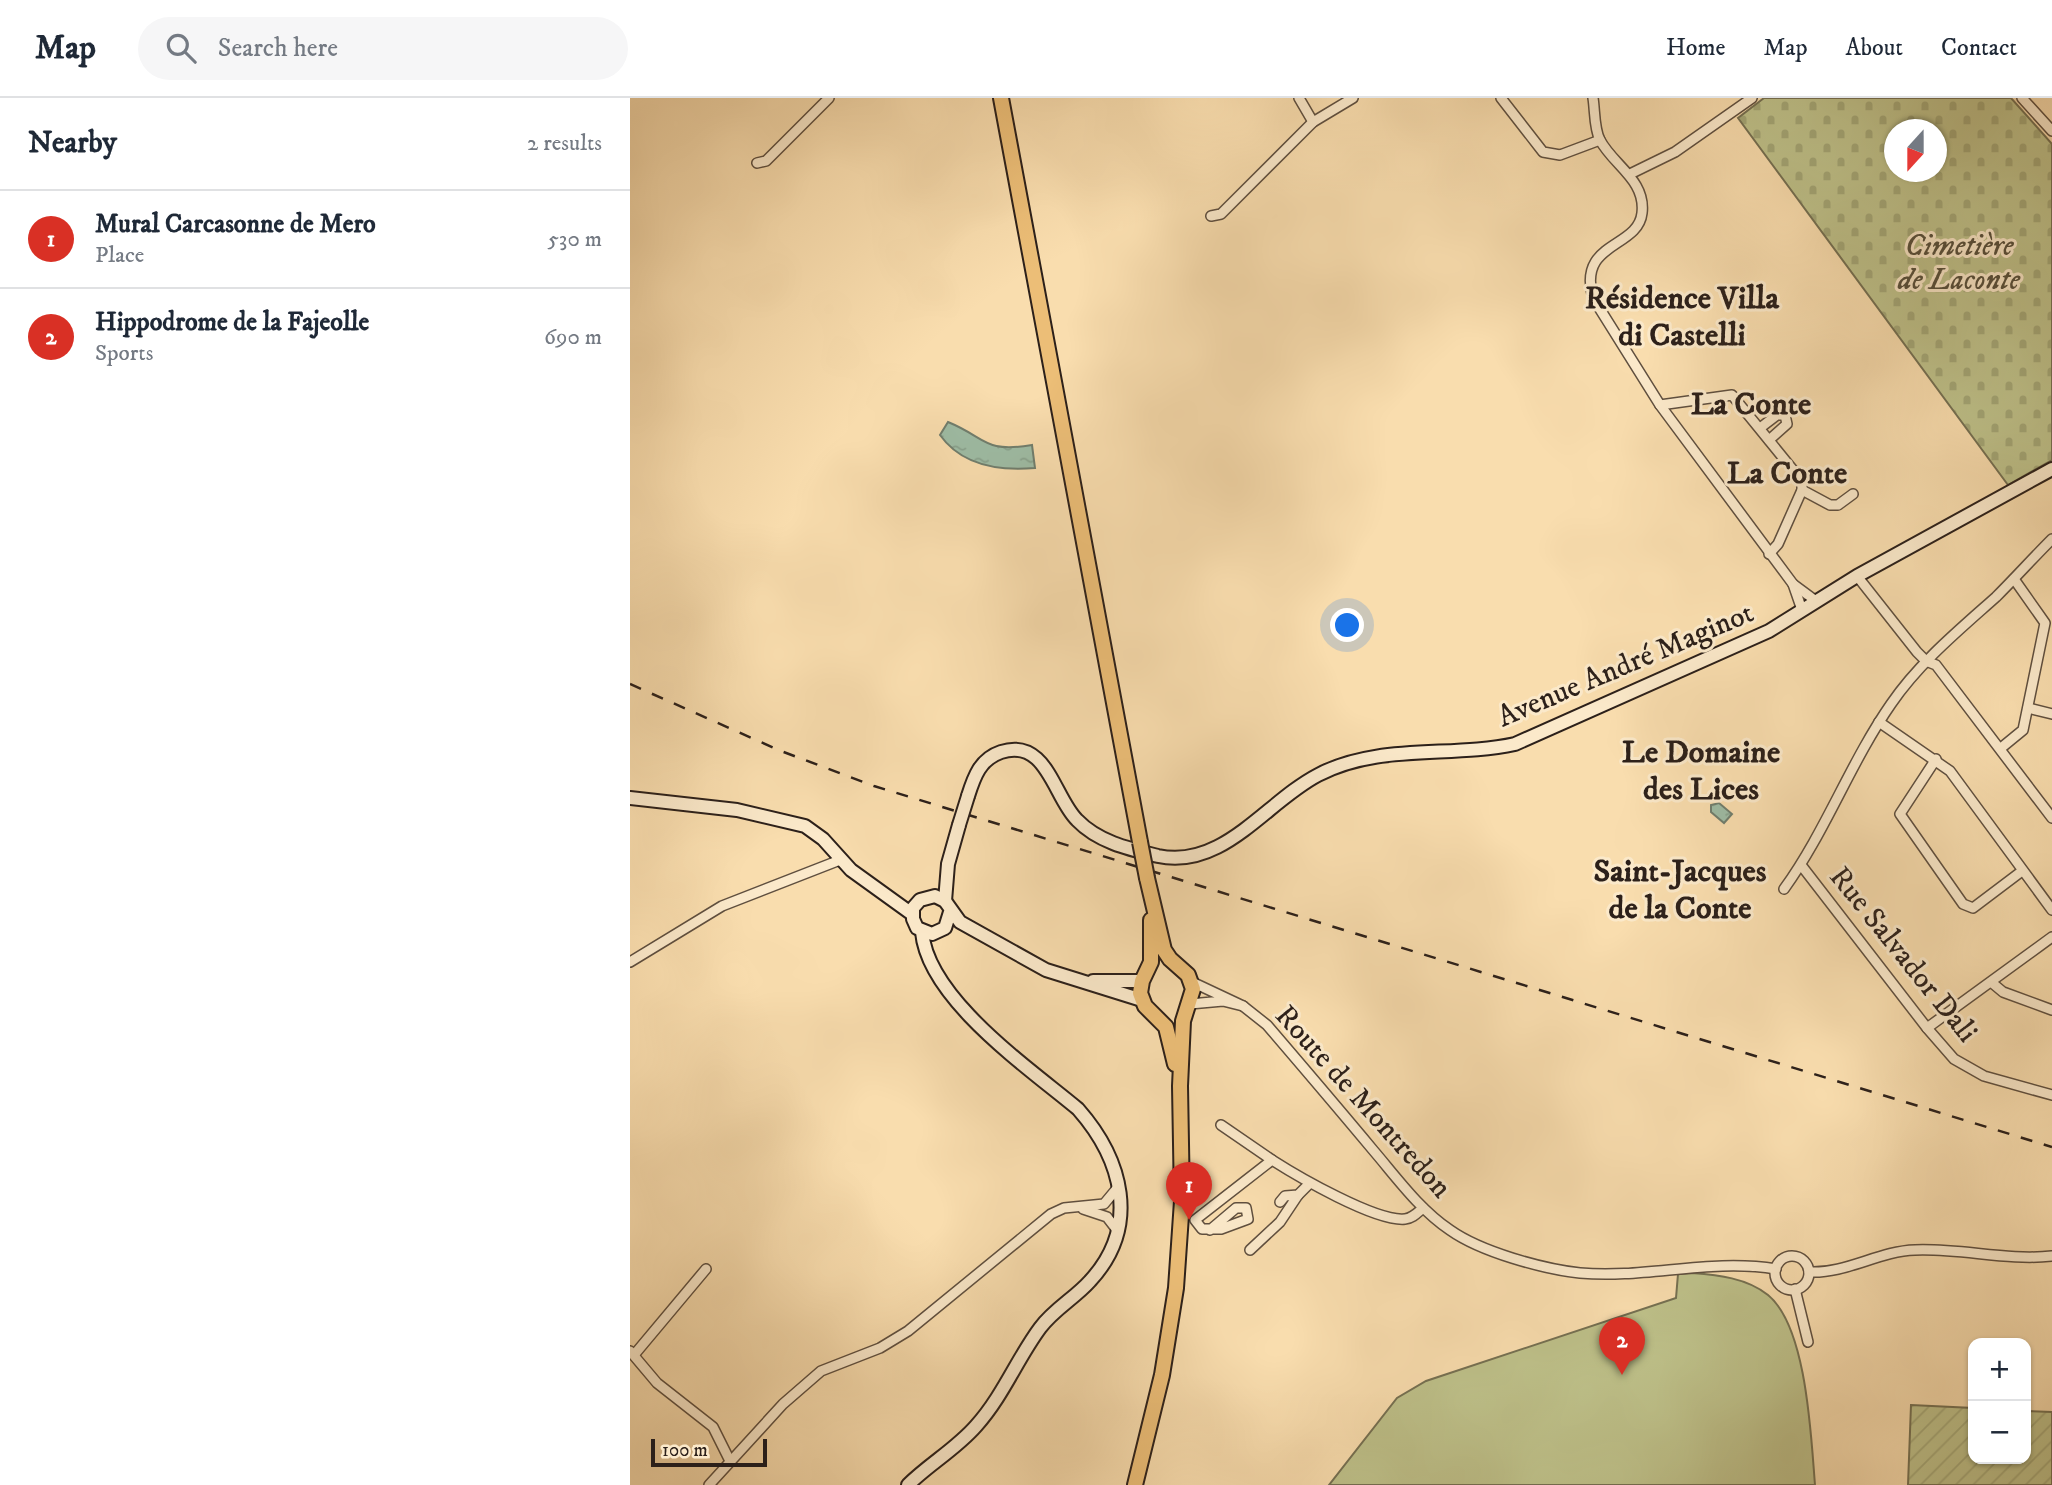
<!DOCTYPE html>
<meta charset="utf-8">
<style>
:root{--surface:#fff;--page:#f6f6f7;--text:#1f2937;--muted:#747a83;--line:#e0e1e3;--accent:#d93025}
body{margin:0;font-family:"IM FELL DW Pica",serif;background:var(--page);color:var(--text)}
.controls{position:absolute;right:21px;bottom:21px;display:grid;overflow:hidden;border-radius:14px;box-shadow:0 2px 5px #0004}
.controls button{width:63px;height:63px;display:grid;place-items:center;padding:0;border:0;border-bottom:2px solid var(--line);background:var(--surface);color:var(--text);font:35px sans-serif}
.compass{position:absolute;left:1254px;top:21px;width:63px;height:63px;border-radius:50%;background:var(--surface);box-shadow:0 2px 5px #0004;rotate:201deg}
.scale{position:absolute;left:21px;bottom:18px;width:116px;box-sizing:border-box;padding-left:7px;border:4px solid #2c201a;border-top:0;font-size:19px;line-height:24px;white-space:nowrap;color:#2c201a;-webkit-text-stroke:5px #fbe9ca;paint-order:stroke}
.you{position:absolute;left:718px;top:528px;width:24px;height:24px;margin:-18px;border:5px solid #fff;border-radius:50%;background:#1a73e8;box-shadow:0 0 0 10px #1a73e833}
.badge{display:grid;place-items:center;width:46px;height:46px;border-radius:50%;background:var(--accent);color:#fff;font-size:23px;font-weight:700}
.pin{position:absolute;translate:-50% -58px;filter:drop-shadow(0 2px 4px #0008)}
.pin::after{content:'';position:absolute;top:37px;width:24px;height:21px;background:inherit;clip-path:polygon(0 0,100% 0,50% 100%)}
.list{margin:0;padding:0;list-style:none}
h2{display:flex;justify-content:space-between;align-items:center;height:91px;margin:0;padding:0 28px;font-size:30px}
h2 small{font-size:23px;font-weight:400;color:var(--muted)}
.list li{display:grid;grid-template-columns:46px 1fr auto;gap:21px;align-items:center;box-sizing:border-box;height:98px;padding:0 28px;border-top:2px solid var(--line)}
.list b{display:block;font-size:26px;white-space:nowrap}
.list p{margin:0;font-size:23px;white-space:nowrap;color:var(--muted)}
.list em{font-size:23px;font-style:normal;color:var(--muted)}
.icon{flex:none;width:38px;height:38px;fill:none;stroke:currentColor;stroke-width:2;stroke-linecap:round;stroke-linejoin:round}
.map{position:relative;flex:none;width:1422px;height:1387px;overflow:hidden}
header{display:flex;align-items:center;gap:42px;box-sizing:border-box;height:98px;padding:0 35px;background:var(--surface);border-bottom:2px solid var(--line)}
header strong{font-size:33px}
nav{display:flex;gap:38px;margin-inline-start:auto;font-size:24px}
.search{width:490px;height:63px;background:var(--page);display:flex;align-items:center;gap:18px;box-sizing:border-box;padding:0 24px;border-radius:38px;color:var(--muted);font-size:26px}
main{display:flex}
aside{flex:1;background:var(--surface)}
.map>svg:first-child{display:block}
.cemetery{fill:url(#cemetery-stones);stroke:#757052;stroke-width:2;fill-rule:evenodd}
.garden{fill:url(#garden-furrows);stroke:#757052;stroke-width:2}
.pitch{fill:#bec18a;stroke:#757052;stroke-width:2}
.water{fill:url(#water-ripples);stroke:#707e6e;stroke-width:2}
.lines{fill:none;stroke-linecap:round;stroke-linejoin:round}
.street-casing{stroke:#5f4f3f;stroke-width:12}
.secondary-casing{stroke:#2c201a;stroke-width:16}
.primary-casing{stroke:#2c201a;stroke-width:18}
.street{stroke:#fbe9ca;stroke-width:9}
.secondary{stroke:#fbe9ca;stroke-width:12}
.primary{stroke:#ecbe77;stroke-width:14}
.rail{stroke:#2c201a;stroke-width:2.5;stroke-dasharray:12 12;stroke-linecap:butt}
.secondary-bridge-casing{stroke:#2c201a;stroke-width:16;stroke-linecap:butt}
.primary-bridge-casing{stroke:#2c201a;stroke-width:18;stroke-linecap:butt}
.secondary-bridge{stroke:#fbe9ca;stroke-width:12}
.primary-bridge{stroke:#ecbe77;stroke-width:14}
.labels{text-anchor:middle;stroke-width:6;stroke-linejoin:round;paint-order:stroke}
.park-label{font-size:30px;font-style:italic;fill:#58503c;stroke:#fbe9ca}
.street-label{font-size:30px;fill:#2c201a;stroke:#fbe9ca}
.neighbourhood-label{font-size:32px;font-weight:bold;fill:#2c201a;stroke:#fbe9ca}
</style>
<header>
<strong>Map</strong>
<div class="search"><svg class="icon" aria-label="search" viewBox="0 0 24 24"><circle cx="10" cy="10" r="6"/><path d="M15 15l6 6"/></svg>Search here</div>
<nav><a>Home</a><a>Map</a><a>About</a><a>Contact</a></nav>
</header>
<main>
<aside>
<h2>Nearby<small>2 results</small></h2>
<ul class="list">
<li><span class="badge">1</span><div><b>Mural Carcasonne de Mero</b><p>Place</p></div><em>530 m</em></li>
<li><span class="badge">2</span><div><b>Hippodrome de la Fajeolle</b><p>Sports</p></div><em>690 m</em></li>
</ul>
</aside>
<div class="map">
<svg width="1422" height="1387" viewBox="0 0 1422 1387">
<defs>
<pattern id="cemetery-stones" width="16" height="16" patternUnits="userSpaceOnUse" patternTransform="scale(1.75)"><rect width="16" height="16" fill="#bec18a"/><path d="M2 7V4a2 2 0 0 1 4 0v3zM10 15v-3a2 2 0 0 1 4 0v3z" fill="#a3a676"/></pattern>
<pattern id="garden-furrows" width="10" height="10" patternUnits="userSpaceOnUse" patternTransform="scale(1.75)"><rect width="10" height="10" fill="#bec18a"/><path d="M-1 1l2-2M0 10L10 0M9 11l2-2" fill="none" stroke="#a3a676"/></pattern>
<pattern id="water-ripples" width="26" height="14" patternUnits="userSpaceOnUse" patternTransform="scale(1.75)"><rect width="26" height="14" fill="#9ebda6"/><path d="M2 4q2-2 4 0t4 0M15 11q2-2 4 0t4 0" fill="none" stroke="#88a28e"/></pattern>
</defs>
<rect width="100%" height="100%" fill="#f9ddae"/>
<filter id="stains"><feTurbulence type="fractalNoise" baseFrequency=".00286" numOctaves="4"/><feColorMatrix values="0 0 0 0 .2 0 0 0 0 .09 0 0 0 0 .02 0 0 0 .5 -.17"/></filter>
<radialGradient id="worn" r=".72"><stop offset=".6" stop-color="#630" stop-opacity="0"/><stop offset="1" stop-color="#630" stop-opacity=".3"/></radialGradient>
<path class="cemetery" d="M 1134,0 L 1381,0 L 1422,46 L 1422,362 L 1378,387 L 1108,20 ZM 1265,32 L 1307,32 L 1307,74 L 1265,74 Z"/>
<path class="garden" d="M 1281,1307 L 1343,1310 L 1343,1361 L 1396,1361 L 1396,1313 L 1422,1314 L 1422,1387 L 1278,1387 Z"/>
<path class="pitch" d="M 1062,1175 C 1088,1177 1117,1180 1138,1197 C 1177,1229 1181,1339 1185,1387 L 699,1387 L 767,1300 L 796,1283 L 1046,1200 L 1048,1176 Z"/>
<g class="water">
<path d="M 318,324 C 357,340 353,355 402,347 L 405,370 C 370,373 332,368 310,337 Z"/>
<path d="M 1089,705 L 1102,716 L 1094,725 L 1081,714 L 1081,707 Z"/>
</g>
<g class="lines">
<defs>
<g id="street">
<path d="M 669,0 L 683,24"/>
<path d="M 871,0 L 913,54 L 930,57 L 970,42"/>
<path d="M 963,0 C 965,12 964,31 970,42 C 983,67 1016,82 1012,115 C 1008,151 947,143 963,200 L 1030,307 L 1163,486 L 1172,512"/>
<path d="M 1392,0 L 1422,33"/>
<path d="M 127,65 L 136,63 L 199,0"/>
<path d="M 1000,76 L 1045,54 L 1122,0"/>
<path d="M 581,118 L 591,116 L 683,24 L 723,0"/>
<path d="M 1030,307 L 1102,297 L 1172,383 L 1172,392 L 1148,446 L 1139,456"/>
<path d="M 1130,330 L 1147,317 L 1155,317 L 1157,326 L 1139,342"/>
<path d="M 1172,392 L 1200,407 L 1208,407 L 1223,396"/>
<path d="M 1227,478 L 1287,554 L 1296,563 L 1306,567 L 1422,720"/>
<path d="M 1163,486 L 1186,503"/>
<path d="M 1398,610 L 1422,616"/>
<path d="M 1249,624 L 1320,673 L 1422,812"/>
<path d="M 1371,650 L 1393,632 L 1415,525 L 1384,481"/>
<path d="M 1306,661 L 1270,716 L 1333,806 L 1343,810 L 1392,773"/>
<path d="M 1171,767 L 1297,930 L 1324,961 L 1354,978 L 1422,997"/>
<path d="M 1154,791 C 1196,733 1220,665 1261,606 C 1289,565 1329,532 1366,499 C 1385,480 1403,460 1422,441"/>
<path d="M 0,864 L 92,808 L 210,762"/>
<path d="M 1361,884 L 1373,894 L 1422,912"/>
<path d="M 560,906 L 593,903 L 613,908 L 562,884"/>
<path d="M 613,908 L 637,927 C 673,969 708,1010 743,1052 C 767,1080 789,1111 820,1132 C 851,1154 913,1171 950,1175 C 1015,1181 1080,1160 1146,1171"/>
<path d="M 1297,930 L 1422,839"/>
<path d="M 591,1027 L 642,1062"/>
<path d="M 650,1104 L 655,1098 L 668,1097 L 679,1086"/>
<path d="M 453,1111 L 477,1119 L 487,1132"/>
<path d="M 580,1132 L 606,1110 L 616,1110 L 618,1121 L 591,1131 L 572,1131 L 565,1122 L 642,1062 C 667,1078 746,1124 775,1121 C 783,1120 787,1115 793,1110"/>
<path d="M 620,1152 L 650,1124 L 668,1097"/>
<circle cx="1162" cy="1175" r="17"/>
<path d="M 1179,1174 C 1216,1176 1249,1153 1285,1152 C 1331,1150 1377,1163 1422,1158"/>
<path d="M 1165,1191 L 1178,1244"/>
<path d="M 0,1253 L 27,1285 L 83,1329 L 100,1363"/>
<path d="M 4,1257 L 76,1171"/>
<path d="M 79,1387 L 153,1306 L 191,1273 L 250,1250 L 278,1233 L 421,1116 L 434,1110 L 474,1106 L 489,1088"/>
</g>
<g id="secondary">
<path d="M 338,698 C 344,679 350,661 371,654 C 417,639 424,700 447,722 C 468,744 499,751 528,758 C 593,772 636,704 688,677 C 748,645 821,660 885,646 L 1139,533 L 1227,478 L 1422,371"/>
<path d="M 0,700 L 107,712 L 175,728 L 193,741 L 221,772 L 282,816"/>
<path d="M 315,803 L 318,766 L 329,727"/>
<path d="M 320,814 L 315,830 L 302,836 L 287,830 L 283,821 L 283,810 L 290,802 L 305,798 L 315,803 L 330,824 L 416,872 L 512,902"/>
<path d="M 463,883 L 512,883"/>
<path d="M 278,1387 C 299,1366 326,1351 346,1328 C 373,1298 387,1261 410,1230 C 424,1211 445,1200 460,1183 C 511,1128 492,1061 448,1011 C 399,970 298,901 292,834"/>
</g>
<g id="primary">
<path d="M 371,0 L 510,744"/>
<path d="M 521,822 L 521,864 L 512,883 L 510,895 L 515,908 L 536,929 L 545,966"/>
<path d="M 505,1387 L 532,1277 L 546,1190 L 552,1103 L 550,988 L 553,923 L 563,891 L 558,877 L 540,861 L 534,852 L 517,780"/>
</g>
</defs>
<use href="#street" class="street-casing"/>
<use href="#secondary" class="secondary-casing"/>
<use href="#primary" class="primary-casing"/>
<use href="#street" class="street"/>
<use href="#secondary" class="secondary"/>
<use href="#primary" class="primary"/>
<path class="rail" d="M 0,586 L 151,653 L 244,688 L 1422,1049"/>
<defs>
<path id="secondary-bridge" d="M 329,727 L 338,698"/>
<path id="primary-bridge" d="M 510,744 L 517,780"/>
</defs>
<use href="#secondary-bridge" class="secondary-bridge-casing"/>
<use href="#primary-bridge" class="primary-bridge-casing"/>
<use href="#secondary-bridge" class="secondary-bridge"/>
<use href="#primary-bridge" class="primary-bridge"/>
</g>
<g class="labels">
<g class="park-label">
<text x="1329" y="157">Cimetière<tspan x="1329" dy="34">de Laconte</tspan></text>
</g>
<g class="street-label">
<text transform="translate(995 566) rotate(-23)" y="10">Avenue André Maginot</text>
<text transform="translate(1274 856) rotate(51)" y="10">Rue Salvador Dali</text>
<text transform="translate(734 1003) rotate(48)" y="10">Route de Montredon</text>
</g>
<g class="neighbourhood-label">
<text x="1052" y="210">Résidence Villa<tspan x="1052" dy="37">di Castelli</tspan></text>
<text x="1121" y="316">La Conte</text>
<text x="1157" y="385">La Conte</text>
<text x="1071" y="664">Le Domaine<tspan x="1071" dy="37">des Lices</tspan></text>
<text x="1050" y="783">Saint-Jacques<tspan x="1050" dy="37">de la Conte</tspan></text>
</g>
</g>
<rect width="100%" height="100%" filter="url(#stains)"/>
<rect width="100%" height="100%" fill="url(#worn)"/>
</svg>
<div class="controls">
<button>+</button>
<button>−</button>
</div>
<svg class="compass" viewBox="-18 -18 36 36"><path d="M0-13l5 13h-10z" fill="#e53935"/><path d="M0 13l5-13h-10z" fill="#747a83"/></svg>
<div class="scale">100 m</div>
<div class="you"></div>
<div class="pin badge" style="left:559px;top:1122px">1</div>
<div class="pin badge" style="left:992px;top:1277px">2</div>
</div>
</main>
